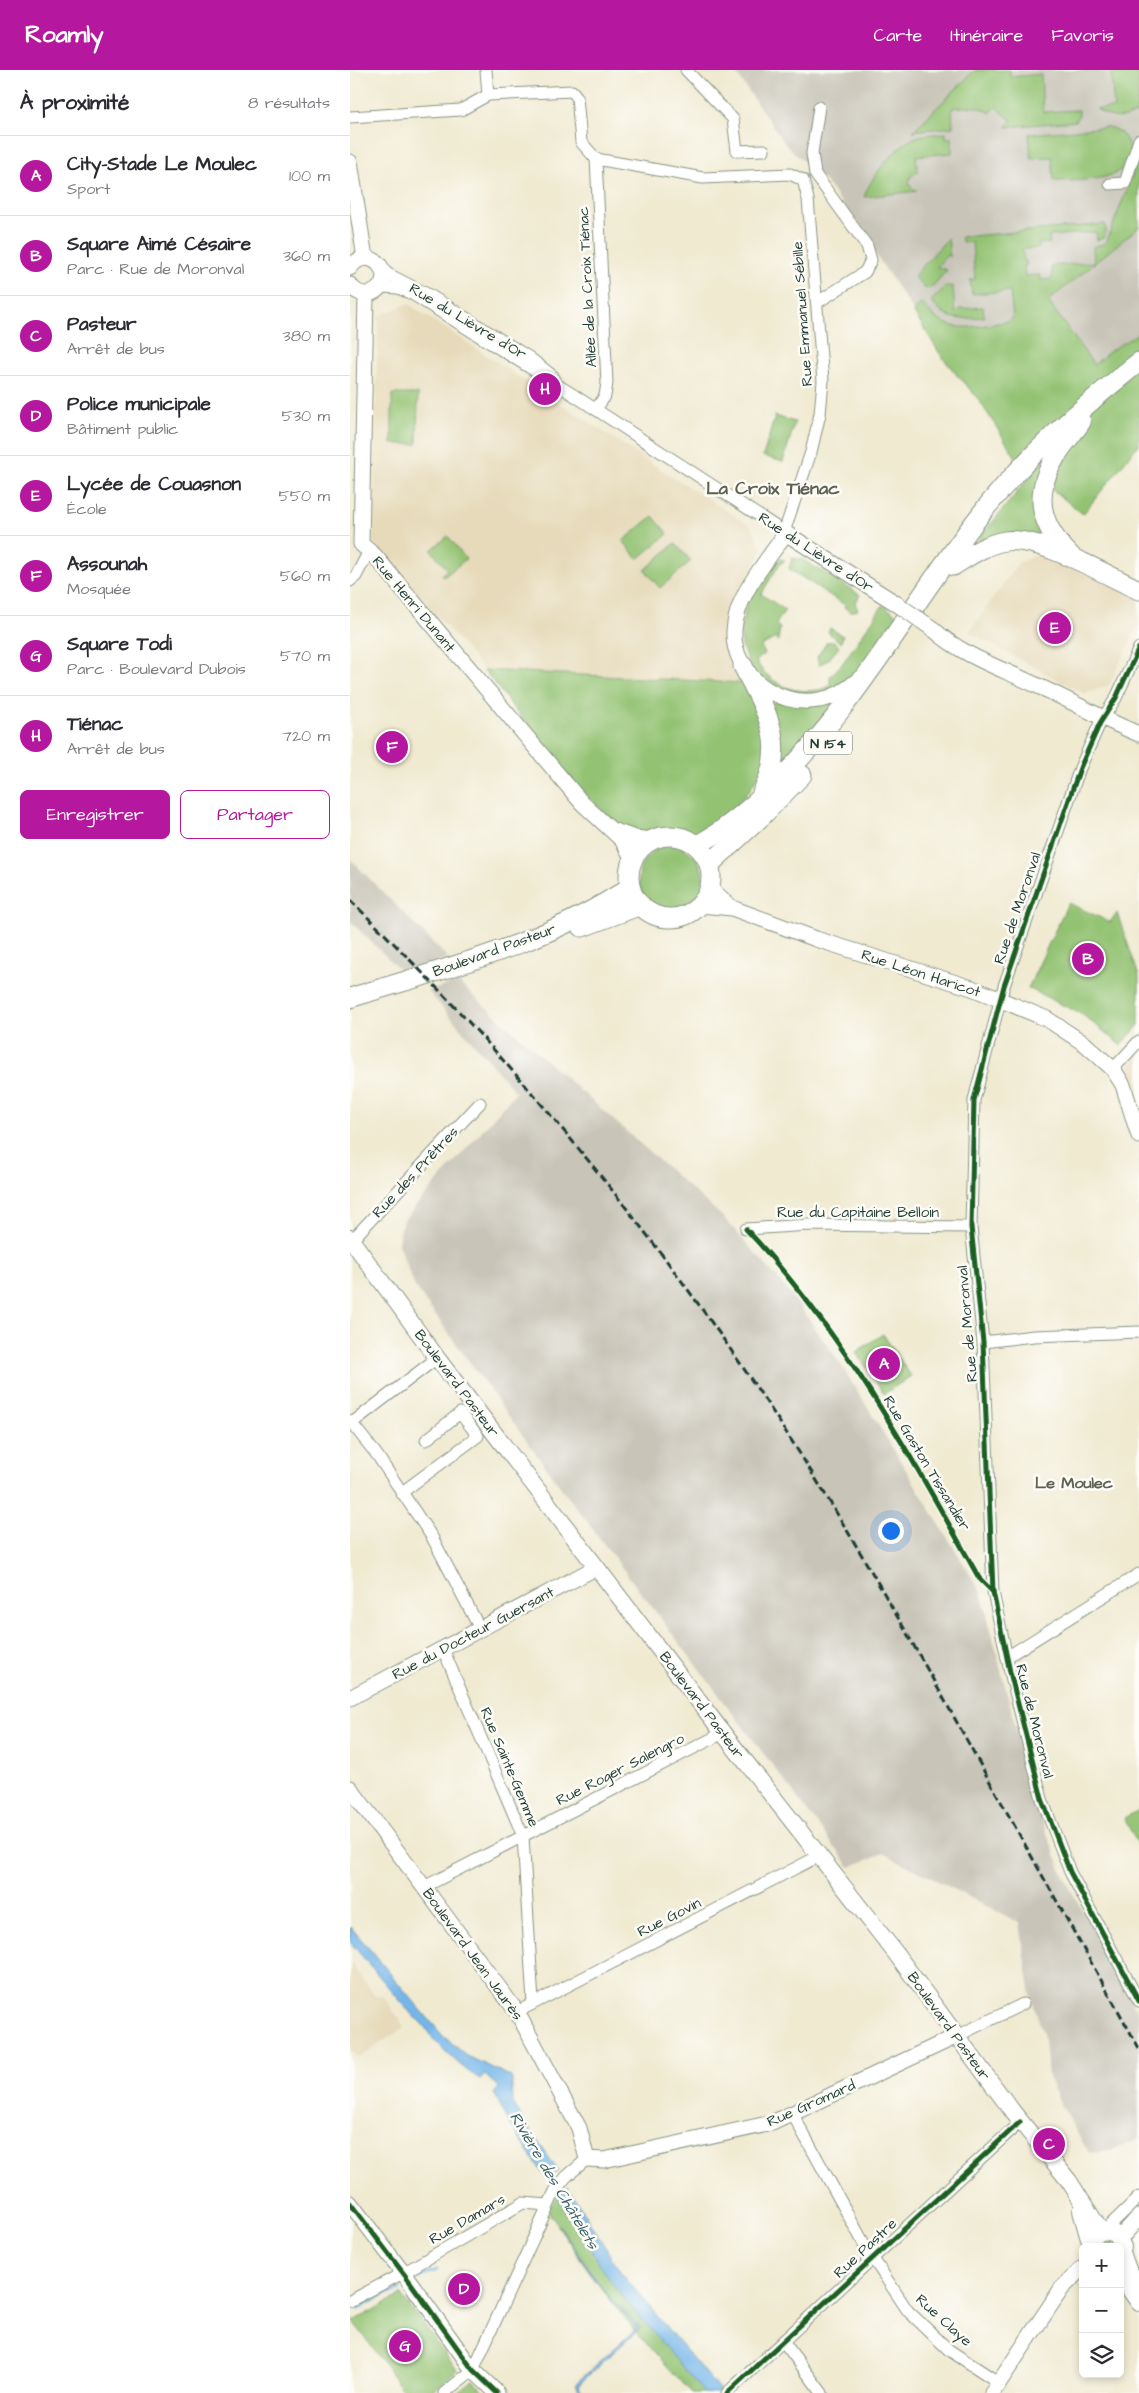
<!DOCTYPE html>
<html lang="fr">
<meta charset="utf-8">
<style>
:root{--surface:#fff;--page:#f2f2f3;--text:#2b2b33;--muted:#7c7c81;--line:#e1e1e2;--accent:#b5179e}
body{margin:0;font-family:"Architects Daughter",sans-serif;background:var(--page);color:var(--text)}
.controls{position:absolute;right:15px;bottom:15px;display:grid;overflow:hidden;border-radius:8px;box-shadow:0 2px 8px #0003}
.controls button{width:45px;height:45px;display:grid;place-items:center;padding:0;border:0;border-bottom:1px solid var(--line);background:var(--surface);color:var(--text);font:25px sans-serif}
.you{position:absolute;left:540px;top:1460px;width:18px;height:18px;margin:-12px;border:4px solid #fff;border-radius:50%;background:#1a73e8;box-shadow:0 0 0 8px #1a73e833}
.badge{display:grid;place-items:center;width:32px;height:32px;border-radius:50%;background:var(--accent);color:#fff;font-size:16px;font-weight:700}
.pin{position:absolute;translate:-50% -50%;border:2px solid #fff;box-shadow:0 1px 5px #0006}
.list{margin:0;padding:0;list-style:none}
h2{display:flex;justify-content:space-between;align-items:center;height:65px;margin:0;padding:0 20px;font-size:21px}
h2 small{font-size:16px;font-weight:400;color:var(--muted)}
.list li{display:grid;grid-template-columns:32px 1fr auto;gap:15px;align-items:center;box-sizing:border-box;height:80px;padding:0 20px;border-top:1px solid var(--line)}
.list b{display:block;font-size:19px;white-space:nowrap}
.list p{margin:0;font-size:16px;white-space:nowrap;color:var(--muted)}
.list em{font-size:16px;font-style:normal;color:var(--muted)}
.actions{display:flex;gap:10px;padding:15px 20px}
.actions a{flex:1;padding:11px 0;border:1px solid var(--accent);border-radius:8px;text-align:center;font-size:18px;color:var(--accent)}
.actions .main{background:var(--accent);color:#fff}
.icon{flex:none;width:28px;height:28px;fill:none;stroke:currentColor;stroke-width:2;stroke-linecap:round;stroke-linejoin:round}
.map{position:relative;flex:none;width:789px;height:2323px;overflow:hidden}
header{display:flex;align-items:center;gap:30px;box-sizing:border-box;height:70px;padding:0 25px;background:var(--accent);color:#fff}
header strong{font-size:24px}
nav{display:flex;gap:28px;margin-inline-start:auto;font-size:18px}
main{display:flex}
aside{flex:1;background:var(--surface)}
.map>svg:first-child{display:block}
.built{fill:#e6daba}
.industrial{fill:#c8c4b8}
.green{fill:#93c272;stroke:#598053}
.water{fill:#75b6ea;stroke:#4a7a8f}
.lines{fill:none;stroke-linecap:round;stroke-linejoin:round}
.stream{stroke:#75b6ea;stroke-width:3}
.minor-casing{stroke:#889482;stroke-width:13}
.tertiary-casing{stroke:#889482;stroke-width:17}
.secondary-casing{stroke:#889482;stroke-width:18}
.primary-casing{stroke:#889482;stroke-width:21}
.minor{stroke:#fff;stroke-width:11}
.tertiary{stroke:#fff;stroke-width:15}
.secondary{stroke:#fff;stroke-width:16}
.primary{stroke:#fff;stroke-width:19}
.rail{stroke:#1f3d34;stroke-width:3;stroke-dasharray:8 4;stroke-linecap:butt}
.tertiary-bridge-casing{stroke:#889482;stroke-width:17;stroke-linecap:butt}
.tertiary-bridge{stroke:#fff;stroke-width:15}
.cycleway-casing{stroke:#fdfcf7;stroke-width:8}
.cycleway{stroke:#1b5e20;stroke-width:5}
.labels{text-anchor:middle;stroke-width:5;stroke-linejoin:round;paint-order:stroke}
.shield{fill:#fdfcf7;stroke:#62766e;stroke-width:1}
.shield-label{font-size:14px;font-weight:bold;fill:#1f3d34}
.street-label{font-size:15px;fill:#1f3d34;stroke:#fdfcf7}
.neighbourhood-label{font-size:16px;font-weight:bold;fill:#5d6151;stroke:#fdfcf7}
.water-label{font-size:16px;font-style:italic;fill:#39616b;stroke:#fdfcf7}
.quarter-label{font-size:18px;font-weight:bold;fill:#5d6151;stroke:#fdfcf7}
</style>
<header>
<strong>Roamly</strong>
<nav><a>Carte</a><a>Itinéraire</a><a>Favoris</a></nav>
</header>
<main>
<aside>
<h2>À proximité<small>8 résultats</small></h2>
<ul class="list">
<li><span class="badge">A</span><div><b>City-Stade Le Moulec</b><p>Sport</p></div><em>100 m</em></li>
<li><span class="badge">B</span><div><b>Square Aimé Césaire</b><p>Parc · Rue de Moronval</p></div><em>360 m</em></li>
<li><span class="badge">C</span><div><b>Pasteur</b><p>Arrêt de bus</p></div><em>380 m</em></li>
<li><span class="badge">D</span><div><b>Police municipale</b><p>Bâtiment public</p></div><em>530 m</em></li>
<li><span class="badge">E</span><div><b>Lycée de Couasnon</b><p>École</p></div><em>550 m</em></li>
<li><span class="badge">F</span><div><b>Assounah</b><p>Mosquée</p></div><em>560 m</em></li>
<li><span class="badge">G</span><div><b>Square Todi</b><p>Parc · Boulevard Dubois</p></div><em>570 m</em></li>
<li><span class="badge">H</span><div><b>Tiénac</b><p>Arrêt de bus</p></div><em>720 m</em></li>
</ul>
<div class="actions"><a class="main">Enregistrer</a><a>Partager</a></div>
</aside>
<div class="map">
<svg width="789" height="2323" viewBox="0 0 789 2323">
<rect width="100%" height="100%" fill="#fdfcf7"/>
<filter id="ink" filterUnits="userSpaceOnUse"><feTurbulence type="fractalNoise" baseFrequency=".02" numOctaves="2"/><feDisplacementMap in="SourceGraphic" scale="10" xChannelSelector="R" yChannelSelector="G"/><feConvolveMatrix kernelMatrix="1 2 1 2 8 2 1 2 1" color-interpolation-filters="sRGB"/></filter>
<filter id="wash" filterUnits="userSpaceOnUse"><feTurbulence type="fractalNoise" baseFrequency=".0096" numOctaves="4" result="noise"/><feDisplacementMap in="SourceGraphic" scale="20" xChannelSelector="R" yChannelSelector="G"/><feGaussianBlur stdDeviation="1.12" result="paint"/><feColorMatrix in="noise" values="0 0 0 0 0 0 0 0 0 0 0 0 0 0 0 0 0 1.4 0 .05"/><feComposite in="paint" operator="in"/></filter>
<g filter="url(#wash)">
<rect width="100%" height="100%" fill="#f0ead1"/>
<g class="built">
<path d="M 58,234 L 329,411 L 401,456 L 413,479 L 384,530 L 377,557 L 379,589 L 392,613 L 134,600 L 23,472 L 28,246 Z"/>
<path d="M 689,484 L 789,527 L 789,554 L 759,615 L 734,624 L 619,562 L 668,493 Z"/>
<path d="M 789,983 L 789,1020 L 776,1002 Z"/>
<path d="M 0,1892 L 25,1926 L 33,1926 L 54,1957 L 9,1988 L 0,1981 Z"/>
</g>
<g class="industrial">
<path d="M 384,0 L 789,0 L 789,263 L 760,281 L 744,296 L 607,307 L 491,132 L 474,110 L 435,74 Z"/>
<path d="M 0,789 L 98,888 L 52,902 L 0,851 Z"/>
<path d="M 108,912 L 375,1149 L 442,1225 L 492,1296 L 631,1522 L 685,1733 L 714,1807 L 789,1944 L 789,2069 L 762,2081 L 739,2083 L 712,2037 L 698,2007 L 695,1970 L 681,1926 L 670,1853 L 533,1783 L 500,1797 L 203,1407 L 65,1217 L 48,1174 L 52,1152 L 166,1022 L 78,921 Z"/>
</g>
<g class="green">
<path d="M 625,0 L 660,0 L 660,7 L 691,4 L 693,42 L 729,40 L 729,45 L 726,51 L 657,57 L 661,50 L 646,37 L 640,43 C 629,34 616,37 602,38 L 603,57 L 563,61 Z"/>
<path d="M 761,1 L 789,3 L 787,43 C 770,51 761,48 746,39 L 764,38 Z"/>
<path d="M 758,57 C 769,60 776,65 779,77 C 786,114 727,110 704,111 L 702,87 L 681,88 L 679,64 Z"/>
<path d="M 596,63 L 596,68 L 602,68 L 602,83 L 566,86 L 568,102 C 561,105 558,108 560,116 L 567,121 L 514,127 C 520,108 546,76 564,68 C 573,64 586,64 596,63 Z"/>
<path d="M 789,88 L 789,157 L 698,231 L 744,295 L 760,281 L 789,263 L 789,374 L 733,444 L 691,411 L 707,476 L 627,471 L 682,404 L 670,394 L 629,330 L 592,287 L 563,241 L 572,233 C 596,267 623,257 659,251 L 663,247 L 660,221 L 622,224 L 620,210 L 625,209 L 622,172 L 612,172 L 611,167 L 755,154 L 756,161 L 753,168 L 747,170 L 746,162 L 699,166 L 700,173 L 689,173 L 689,178 L 672,179 L 674,191 L 676,191 L 677,195 L 674,196 L 675,206 L 690,205 L 691,210 L 702,209 L 702,196 L 744,192 L 743,177 L 756,173 Z"/>
<path d="M 598,168 L 600,187 L 597,185 L 587,197 L 597,200 L 581,218 L 574,218 L 564,206 Z"/>
<path d="M 603,216 L 605,243 L 609,239 L 633,237 L 634,247 C 610,249 597,253 581,231 L 595,217 Z"/>
<path d="M 42,324 L 68,324 L 67,374 L 42,374 Z"/>
<path d="M 425,346 L 445,352 L 433,392 L 413,386 Z"/>
<path d="M 303,446 L 318,464 L 288,489 L 273,471 Z"/>
<path d="M 98,466 L 116,489 L 94,507 L 92,505 L 97,499 L 81,480 Z"/>
<path d="M 325,473 L 341,491 L 310,518 L 295,500 Z"/>
<path d="M 442,488 L 452,489 L 510,525 L 505,533 L 508,540 L 500,542 L 494,537 L 495,535 L 439,499 Z"/>
<path d="M 429,489 L 435,490 L 429,495 L 411,524 L 435,540 L 426,554 L 430,558 L 428,571 L 426,568 L 411,576 L 415,584 L 406,591 C 421,617 452,628 480,616 L 480,606 L 492,594 L 533,535 L 551,548 L 516,593 L 491,617 L 455,628 L 420,617 L 399,594 L 392,577 L 391,557 L 397,533 L 421,495 L 424,496 Z"/>
<path d="M 480,558 L 493,566 L 491,573 L 478,562 Z"/>
<path d="M 484,571 L 489,577 L 479,589 L 469,595 L 467,587 L 477,572 Z"/>
<path d="M 134,600 L 392,613 L 405,632 L 420,682 C 401,725 388,739 349,763 C 340,763 332,760 323,759 C 306,759 294,765 278,758 C 237,741 165,638 134,600 Z"/>
<path d="M 489,629 L 425,707 L 421,634 L 426,632 Z"/>
<circle cx="321" cy="808" r="32"/>
<path d="M 718,833 L 760,852 L 767,843 L 789,906 L 789,955 L 771,975 L 733,945 L 678,918 Z"/>
<path d="M 533,1264 L 561,1306 L 534,1324 L 506,1282 Z"/>
<path d="M 789,1740 L 789,1777 L 774,1748 Z"/>
<path d="M 210,2119 L 246,2184 L 360,2323 L 342,2323 L 283,2259 L 245,2210 L 198,2141 Z"/>
<path d="M 754,2169 L 761,2171 L 765,2177 L 745,2177 L 748,2172 Z"/>
<path d="M 51,2225 L 107,2300 L 81,2323 L 55,2323 L 3,2251 Z"/>
<path d="M 123,2310 L 135,2323 L 107,2323 Z"/>
</g>
<g class="water">
<path d="M 0,1856 L 93,1966 L 117,1986 L 160,2006 L 162,2009 L 162,2033 L 208,2101 L 196,2108 L 159,2053 L 144,2023 L 149,2018 L 135,2005 L 130,2009 C 113,1999 99,1985 85,1971 C 76,1961 76,1955 64,1947 L 0,1872 Z"/>
<path d="M 217,2116 L 272,2204 L 370,2321 L 368,2323 L 354,2323 L 264,2216 L 208,2128 Z"/>
<path d="M 209,2155 L 252,2218 L 290,2258 L 228,2315 L 233,2323 L 230,2323 L 225,2314 L 287,2258 L 247,2213 Z"/>
</g>
<g class="lines">
<g class="stream">
<path d="M 69,2208 L 87,2200"/>
<path d="M 8,2239 L 35,2224 L 50,2220"/>
</g>
</g>
</g>
<g filter="url(#ink)">
<g class="lines">
<defs>
<g id="minor">
<path d="M 336,0 L 383,49 L 387,81 L 414,80"/>
<path d="M 0,47 L 111,40 L 138,25 L 136,0"/>
<path d="M 246,89 L 257,313 L 255,326 L 246,339"/>
<path d="M 760,114 L 775,113 L 789,70"/>
<path d="M 34,202 L 81,226 L 180,288 L 203,306"/>
<path d="M 31,217 L 48,218 L 62,224 L 222,324 L 434,462 L 461,382 L 470,344 L 473,311 L 458,129 L 453,110 L 440,104 L 353,108 L 246,89 L 231,72 L 227,27 L 222,21 L 138,25"/>
<path d="M 468,232 L 515,202 L 521,190 L 517,176 L 465,104 L 462,83 L 469,37"/>
<path d="M 0,511 L 6,506 L 19,481"/>
<path d="M 789,578 L 766,628 L 750,653 L 730,698 L 654,916 L 624,1030 L 621,1157 L 633,1272 L 643,1522 L 660,1602 L 692,1729 L 720,1802 L 789,1931"/>
<path d="M 763,999 L 789,971"/>
<path d="M 396,1159 L 459,1155 L 621,1157"/>
<path d="M 2,1170 L 130,1033"/>
<path d="M 633,1272 L 684,1266 L 789,1262"/>
<path d="M 0,1351 L 27,1385 L 82,1467 L 130,1559"/>
<path d="M 2,1353 L 87,1288"/>
<path d="M 51,1423 L 128,1366 L 110,1343 L 76,1370"/>
<path d="M 93,1579 L 173,1766 L 183,1933"/>
<path d="M 657,1587 L 789,1504"/>
<path d="M 74,1817 L 373,1663"/>
<path d="M 167,1942 L 469,1786"/>
<path d="M 607,1966 L 673,1934"/>
<path d="M 442,2043 L 518,2181 L 558,2241 L 599,2280 L 648,2312"/>
<path d="M 754,2161 L 789,2127"/>
<path d="M 0,2231 L 53,2203 L 173,2133 L 198,2135"/>
<path d="M 433,2271 L 472,2323"/>
<path d="M 94,2323 L 123,2300 L 205,2121 L 216,2107 L 237,2089"/>
<path d="M 377,2323 L 670,2052"/>
</g>
<g id="tertiary">
<path d="M 0,92 L 15,188"/>
<path d="M 0,198 C 11,182 30,187 34,205 C 33,224 12,231 0,215"/>
<path d="M 16,225 L 11,474 L 25,486 L 232,733 L 272,770 L 283,789"/>
<path d="M 583,559 C 614,587 651,598 688,616 C 722,631 754,650 789,664"/>
<path d="M 509,609 C 498,619 484,628 469,630 C 428,638 382,604 384,561 C 386,526 414,495 433,467 L 434,462 L 547,534"/>
<path d="M 265,761 L 285,768 L 301,770"/>
<path d="M 360,818 L 382,838"/>
<path d="M 351,835 L 382,838 L 466,869 L 622,918 L 697,949 L 735,974 L 763,999 L 773,1015 L 789,1066"/>
<path d="M 0,1628 L 247,1497"/>
<path d="M 0,1718 L 167,1942 L 229,2058 L 237,2089 L 254,2090 L 422,2053 L 607,1966"/>
<path d="M 0,2133 L 60,2212 L 123,2300 L 147,2323"/>
<path d="M 642,2323 L 712,2218 L 733,2198"/>
</g>
<g id="secondary">
<path d="M 0,1168 L 87,1288 L 373,1663 L 544,1881 L 663,2042 L 719,2111 L 751,2161"/>
<path d="M 731,2141 L 739,2169"/>
<path d="M 742,2166 L 754,2161 L 766,2164 L 773,2177 L 770,2189"/>
<path d="M 770,2168 L 789,2147"/>
<path d="M 772,2183 L 778,2199 L 789,2216"/>
<path d="M 772,2209 L 789,2233"/>
</g>
<g id="primary">
<path d="M 721,486 C 690,456 682,425 706,386 C 713,374 723,364 731,352"/>
<path d="M 603,496 C 619,486 636,474 655,471 C 690,466 756,505 789,520"/>
<path d="M 393,596 C 416,641 438,673 412,723"/>
<circle cx="320" cy="807" r="41"/>
<path d="M 347,775 C 374,761 397,741 419,720 C 505,639 559,536 631,444 C 676,386 732,337 789,292"/>
<path d="M 360,794 L 411,747 L 452,705"/>
<path d="M 232,857 L 291,835"/>
<path d="M 0,928 C 95,898 197,874 280,817"/>
</g>
</defs>
<use href="#minor" class="minor-casing"/>
<use href="#tertiary" class="tertiary-casing"/>
<use href="#secondary" class="secondary-casing"/>
<use href="#primary" class="primary-casing"/>
<use href="#minor" class="minor"/>
<use href="#tertiary" class="tertiary"/>
<use href="#secondary" class="secondary"/>
<use href="#primary" class="primary"/>
<path class="rail" d="M 0,830 C 164,989 312,1171 436,1362 C 500,1461 557,1563 614,1665 C 672,1770 731,1874 789,1978"/>
<defs>
<path id="tertiary-bridge" d="M 547,534 L 583,559"/>
</defs>
<use href="#tertiary-bridge" class="tertiary-bridge-casing"/>
<use href="#tertiary-bridge" class="tertiary-bridge"/>
<defs>
<g id="cycleway">
<path d="M 789,578 L 766,628 L 750,653 L 730,698 L 654,916 L 624,1030 L 621,1157 L 633,1272 L 643,1522 L 660,1602 L 692,1729 L 720,1802 L 789,1931"/>
<path d="M 396,1159 C 493,1262 561,1386 629,1508 L 643,1522"/>
<path d="M 0,2133 L 60,2212 L 123,2300 L 147,2323"/>
<path d="M 377,2323 L 670,2052"/>
</g>
</defs>
<use href="#cycleway" class="cycleway-casing"/>
<use href="#cycleway" class="cycleway"/>
</g>
</g>
<g class="labels">
<rect class="shield" x="454" y="661.5" width="48" height="23" rx="4"/>
<g class="shield-label">
<text x="478" y="678">N 154</text>
</g>
<g class="street-label">
<text transform="translate(237 217) rotate(-93)" y="5">Allée de la Croix Tiénac</text>
<text transform="translate(452 244) rotate(-94)" y="5">Rue Emmanuel Sébille</text>
<text transform="translate(118 251) rotate(31)" y="5">Rue du Lièvre d'Or</text>
<text transform="translate(466 482) rotate(33)" y="5">Rue du Lièvre d'Or</text>
<text transform="translate(64 534) rotate(50)" y="5">Rue Henri Dunant</text>
<text transform="translate(667 838) rotate(-71)" y="5">Rue de Moronval</text>
<text transform="translate(144 880) rotate(-20)" y="5">Boulevard Pasteur</text>
<text transform="translate(571 903) rotate(18)" y="5">Rue Léon Haricot</text>
<text transform="translate(65 1102) rotate(-47)" y="5">Rue des Prêtres</text>
<text x="508" y="1147">Rue du Capitaine Belloin</text>
<text transform="translate(617 1254) rotate(-95)" y="5">Rue de Moronval</text>
<text transform="translate(107 1313) rotate(53)" y="5">Boulevard Pasteur</text>
<text transform="translate(577 1393) rotate(59)" y="5">Rue Gaston Tissandier</text>
<text transform="translate(123 1563) rotate(-28)" y="5">Rue du Docteur Guersant</text>
<text transform="translate(352 1635) rotate(53)" y="5">Boulevard Pasteur</text>
<text transform="translate(685 1651) rotate(76)" y="5">Rue de Moronval</text>
<text transform="translate(160 1697) rotate(67)" y="5">Rue Sainte-Gemme</text>
<text transform="translate(270 1699) rotate(-27)" y="5">Rue Roger Salengro</text>
<text transform="translate(319 1847) rotate(-27)" y="5">Rue Govin</text>
<text transform="translate(123 1884) rotate(54)" y="5">Boulevard Jean Jaurès</text>
<text transform="translate(599 1956) rotate(54)" y="5">Boulevard Pasteur</text>
<text transform="translate(461 2033) rotate(-24)" y="5">Rue Gromard</text>
<text transform="translate(117 2149) rotate(-30)" y="5">Rue Damars</text>
<text transform="translate(515 2178) rotate(-43)" y="5">Rue Pastre</text>
<text transform="translate(594 2250) rotate(42)" y="5">Rue Claye</text>
</g>
<g class="neighbourhood-label">
<text x="724" y="1418">Le Moulec</text>
</g>
<g class="water-label">
<text transform="translate(205 2110) rotate(59)" y="6">Rivière des Châtelets</text>
</g>
<g class="quarter-label">
<text x="423" y="424">La Croix Tiénac</text>
</g>
</g>
</svg>
<div class="controls">
<button>+</button>
<button>−</button>
<button><svg class="icon" aria-label="layers" viewBox="0 0 24 24"><path d="M12 4l9 5-9 5-9-5zM3 14l9 5 9-5"/></svg></button>
</div>
<div class="you"></div>
<div class="pin badge" style="left:534px;top:1294px">A</div>
<div class="pin badge" style="left:738px;top:889px">B</div>
<div class="pin badge" style="left:699px;top:2074px">C</div>
<div class="pin badge" style="left:114px;top:2219px">D</div>
<div class="pin badge" style="left:705px;top:558px">E</div>
<div class="pin badge" style="left:42px;top:677px">F</div>
<div class="pin badge" style="left:55px;top:2276px">G</div>
<div class="pin badge" style="left:195px;top:319px">H</div>
</div>
</main>
